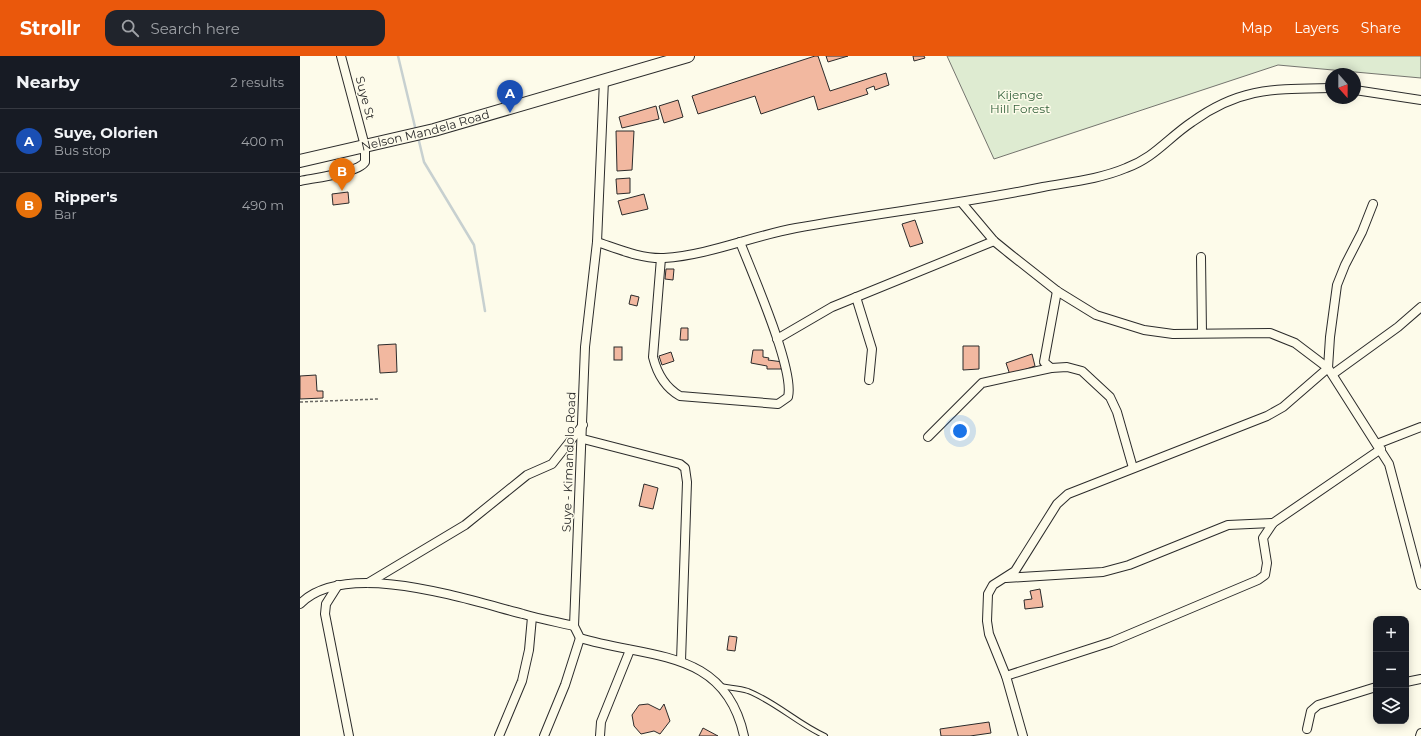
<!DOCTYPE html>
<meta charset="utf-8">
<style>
:root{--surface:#171b24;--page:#20242c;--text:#f1f3f6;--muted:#9ea1a6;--line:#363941;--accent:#ea580c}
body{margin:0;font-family:Montserrat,sans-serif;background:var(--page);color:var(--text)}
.controls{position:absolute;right:12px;bottom:12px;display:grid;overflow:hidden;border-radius:8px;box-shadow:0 2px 10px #0003}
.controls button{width:36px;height:36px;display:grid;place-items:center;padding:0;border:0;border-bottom:1px solid var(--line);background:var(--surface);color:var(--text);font:20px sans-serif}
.compass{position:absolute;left:1025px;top:12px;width:36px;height:36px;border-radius:50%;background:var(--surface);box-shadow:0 2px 10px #0003;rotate:159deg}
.you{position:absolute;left:660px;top:375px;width:14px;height:14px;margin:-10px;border:3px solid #fff;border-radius:50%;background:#1a73e8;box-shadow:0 0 0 6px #1a73e833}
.badge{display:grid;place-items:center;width:26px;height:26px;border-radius:50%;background:var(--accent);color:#fff;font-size:13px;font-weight:700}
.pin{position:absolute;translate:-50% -33px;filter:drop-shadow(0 1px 2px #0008)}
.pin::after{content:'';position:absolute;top:21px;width:14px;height:12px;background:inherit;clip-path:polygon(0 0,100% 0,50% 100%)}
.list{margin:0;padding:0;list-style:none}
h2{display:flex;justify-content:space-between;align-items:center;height:52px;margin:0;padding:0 16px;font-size:17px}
h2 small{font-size:13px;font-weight:400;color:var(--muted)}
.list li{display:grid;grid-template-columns:26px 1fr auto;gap:12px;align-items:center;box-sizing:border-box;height:64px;padding:0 16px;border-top:1px solid var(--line)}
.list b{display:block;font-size:15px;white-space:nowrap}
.list p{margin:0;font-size:13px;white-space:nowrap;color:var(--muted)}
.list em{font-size:13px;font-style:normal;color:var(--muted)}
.icon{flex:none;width:22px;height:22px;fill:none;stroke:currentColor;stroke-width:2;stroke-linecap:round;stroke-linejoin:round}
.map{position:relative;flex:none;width:1121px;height:680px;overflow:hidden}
header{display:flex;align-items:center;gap:24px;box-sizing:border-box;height:56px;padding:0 20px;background:var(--accent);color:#fff}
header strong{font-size:19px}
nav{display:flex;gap:22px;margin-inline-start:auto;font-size:14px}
.search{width:280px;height:36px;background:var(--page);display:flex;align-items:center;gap:10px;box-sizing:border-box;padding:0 14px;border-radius:12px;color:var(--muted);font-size:15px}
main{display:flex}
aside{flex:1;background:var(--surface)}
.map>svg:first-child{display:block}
.green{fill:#deebd1;stroke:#74746e}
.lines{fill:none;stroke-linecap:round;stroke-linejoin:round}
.stream{stroke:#c7d0d0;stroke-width:2.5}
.building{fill:#f2b8a0;stroke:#2b2b2b}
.service-casing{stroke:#2b2b2b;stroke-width:6}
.minor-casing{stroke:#2b2b2b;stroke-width:10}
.secondary-casing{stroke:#2b2b2b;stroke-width:14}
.path{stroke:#6a6964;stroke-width:1.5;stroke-dasharray:3 2;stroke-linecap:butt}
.service{stroke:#fdfbea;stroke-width:4}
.minor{stroke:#fdfbea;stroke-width:8}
.secondary{stroke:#fdfbea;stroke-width:12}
.labels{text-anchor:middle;stroke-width:3;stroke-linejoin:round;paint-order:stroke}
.park-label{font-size:12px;fill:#34623c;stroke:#fdfbea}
.street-label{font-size:12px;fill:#2b2b2b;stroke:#fdfbea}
</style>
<header>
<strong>Strollr</strong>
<div class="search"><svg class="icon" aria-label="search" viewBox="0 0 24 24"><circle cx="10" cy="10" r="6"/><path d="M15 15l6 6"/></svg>Search here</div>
<nav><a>Map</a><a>Layers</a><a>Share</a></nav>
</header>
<main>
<aside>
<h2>Nearby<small>2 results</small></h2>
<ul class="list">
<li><span class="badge" style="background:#1a4fb4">A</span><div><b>Suye, Olorien</b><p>Bus stop</p></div><em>400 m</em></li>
<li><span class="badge" style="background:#e8710a">B</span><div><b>Ripper's</b><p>Bar</p></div><em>490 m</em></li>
</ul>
</aside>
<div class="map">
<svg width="1121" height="680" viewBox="0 0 1121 680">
<rect width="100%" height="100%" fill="#fdfbea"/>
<path class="green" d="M 647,0 L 1121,0 L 1121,22 L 978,9 L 694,103 Z"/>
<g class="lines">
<g class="stream">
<path d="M 98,0 L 116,75"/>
<path d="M 118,81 L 124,106 L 174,189 L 185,255"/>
</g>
</g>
<g class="building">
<path d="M 515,0 L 518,0 L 530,35 L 586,17 L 589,29 L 575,34 L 574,30 L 566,33 L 568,38 L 518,54 L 514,40 L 461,58 L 455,40 L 398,58 L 392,40 Z"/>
<path d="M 526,0 L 548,0 L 528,6 Z"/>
<path d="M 613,0 L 624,0 L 625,2 L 614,5 Z"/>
<path d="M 378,44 L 383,61 L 364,67 L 359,50 Z"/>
<path d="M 356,50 L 359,63 L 322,72 L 319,61 Z"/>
<path d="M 316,75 L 334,75 L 332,114 L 317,115 Z"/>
<path d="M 330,122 L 330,137 L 317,138 L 316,123 Z"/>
<path d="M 48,136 L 49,147 L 33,149 L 32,138 Z"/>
<path d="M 344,138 L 348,153 L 322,159 L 318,145 Z"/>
<path d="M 615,164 L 623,187 L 610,191 L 602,168 Z"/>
<path d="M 366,213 L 374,213 L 373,224 L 365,223 Z"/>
<path d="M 331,239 L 339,241 L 337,250 L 329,248 Z"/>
<path d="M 381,272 L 388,272 L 388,284 L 380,284 Z"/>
<path d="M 96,288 L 97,316 L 80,317 L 78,289 Z"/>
<path d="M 663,290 L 679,290 L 679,313 L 663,314 Z"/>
<rect x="314" y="291" width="8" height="13"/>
<path d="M 453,294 L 463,294 L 463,301 L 469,302 L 468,304 L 483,306 L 481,313 L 467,313 L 467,310 L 451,307 Z"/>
<path d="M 371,296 L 374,305 L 362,309 L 359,300 Z"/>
<path d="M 732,298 L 735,310 L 710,319 L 706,307 Z"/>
<path d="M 16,319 L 17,335 L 23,335 L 23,342 L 0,343 L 0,320 Z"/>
<path d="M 344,428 L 358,432 L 353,453 L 339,450 Z"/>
<path d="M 740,533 L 743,551 L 725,553 L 724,544 L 732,543 L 730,535 Z"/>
<path d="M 429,580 L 437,581 L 435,595 L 427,594 Z"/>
<path d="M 348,648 L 360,654 L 364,648 L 370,665 L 360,678 L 354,675 L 341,678 L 334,670 L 332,659 L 339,649 Z"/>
<path d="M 689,666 L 691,677 L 670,680 L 641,680 L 640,673 Z"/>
<path d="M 403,672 L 418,680 L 399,680 Z"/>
</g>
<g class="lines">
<defs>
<path id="service" d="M 420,630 C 430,632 439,632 448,635 C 476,646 498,668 525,680"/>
<g id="minor">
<path d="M 304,24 L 297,186 L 285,291 L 274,570 L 280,582 C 349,603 425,592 444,680"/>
<path d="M 1055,34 L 1121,44"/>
<path d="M 0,125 C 14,122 58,117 65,106 L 65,90 L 41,0"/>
<path d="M 662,147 L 694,185 L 710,198 L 757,235 L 796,259 L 844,274 L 873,278 L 970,277 L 995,287 L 1028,312 L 1089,408 L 1121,529"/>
<path d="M 297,186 C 318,193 341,203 364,202 C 409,199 452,180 496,172 C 578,157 661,148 743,131 C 770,126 800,123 826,112 C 854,102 868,82 892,66 C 940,31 975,33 1031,32"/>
<path d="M 901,201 L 902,277"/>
<path d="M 361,202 L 353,301 C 357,317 366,332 380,340 L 478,348 L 488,341 C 495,314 452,217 440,186"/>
<path d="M 757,235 L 744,306 L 751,312 L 767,311 L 782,315 L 810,341 L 817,356 L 833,412"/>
<path d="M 556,241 L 572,293 L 569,324"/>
<path d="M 477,283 L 532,251 L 694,185"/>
<path d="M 1033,318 L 1098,271 L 1121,251"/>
<path d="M 628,381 L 682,327 L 751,312"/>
<path d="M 283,383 L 380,408 L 385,412 L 387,426 L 381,605"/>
<path d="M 1077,388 L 1121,371"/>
<path d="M 706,522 L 803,516 L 829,509 L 928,469 L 973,467"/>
<path d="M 68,527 L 165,469 L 227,419 L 252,408 L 283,369"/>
<path d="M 38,529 L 26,548 L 25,558 L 49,680"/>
<path d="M 0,548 C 45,502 168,544 223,558 C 240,563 257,566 274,570"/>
<path d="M 706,620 L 811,586 L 958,524 L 965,519 L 967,507 L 963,482 L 973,467 L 1081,393"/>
<path d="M 1106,626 L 1121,623"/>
<path d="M 1007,673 L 1011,655 L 1018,649 L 1076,631"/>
<path d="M 199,680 L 222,625 L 229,594 L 232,561"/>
<path d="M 244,680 L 265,629 L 280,582"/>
<path d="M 300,680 L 301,666 L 330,594"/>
<path d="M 723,680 L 706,620 L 689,578 L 687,565 L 688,538 L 693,529 L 715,515 L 757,448 L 768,438 L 967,360 L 983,351 L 1028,312 L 1030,281 L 1037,229 L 1045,209 L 1062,176 L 1073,148"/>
<path d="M 1120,680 L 1121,677"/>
</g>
<g id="secondary">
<path id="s1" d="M 0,105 L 134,74 L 388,0"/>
</g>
</defs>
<use href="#service" class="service-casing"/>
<use href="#minor" class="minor-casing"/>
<use href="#secondary" class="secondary-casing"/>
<path class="path" d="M 0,346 L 78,343"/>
<use href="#service" class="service"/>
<use href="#minor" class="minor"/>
<use href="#secondary" class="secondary"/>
</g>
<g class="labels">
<g class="park-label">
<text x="720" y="43">Kijenge<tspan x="720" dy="14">Hill Forest</tspan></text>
</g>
<g class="street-label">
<text transform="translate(65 42) rotate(75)" y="4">Suye St</text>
<text dy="4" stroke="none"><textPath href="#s1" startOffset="129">Nelson Mandela Road</textPath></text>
<text transform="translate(269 406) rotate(-88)" y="4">Suye - Kimandolo Road</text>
</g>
</g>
</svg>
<div class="controls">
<button>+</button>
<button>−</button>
<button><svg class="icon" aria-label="layers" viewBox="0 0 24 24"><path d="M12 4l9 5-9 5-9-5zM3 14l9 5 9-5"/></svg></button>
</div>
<svg class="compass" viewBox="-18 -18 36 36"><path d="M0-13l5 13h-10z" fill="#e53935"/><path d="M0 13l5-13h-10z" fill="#9ea1a6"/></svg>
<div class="you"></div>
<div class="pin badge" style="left:210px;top:57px;background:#1a4fb4">A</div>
<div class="pin badge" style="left:42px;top:135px;background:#e8710a">B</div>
</div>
</main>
